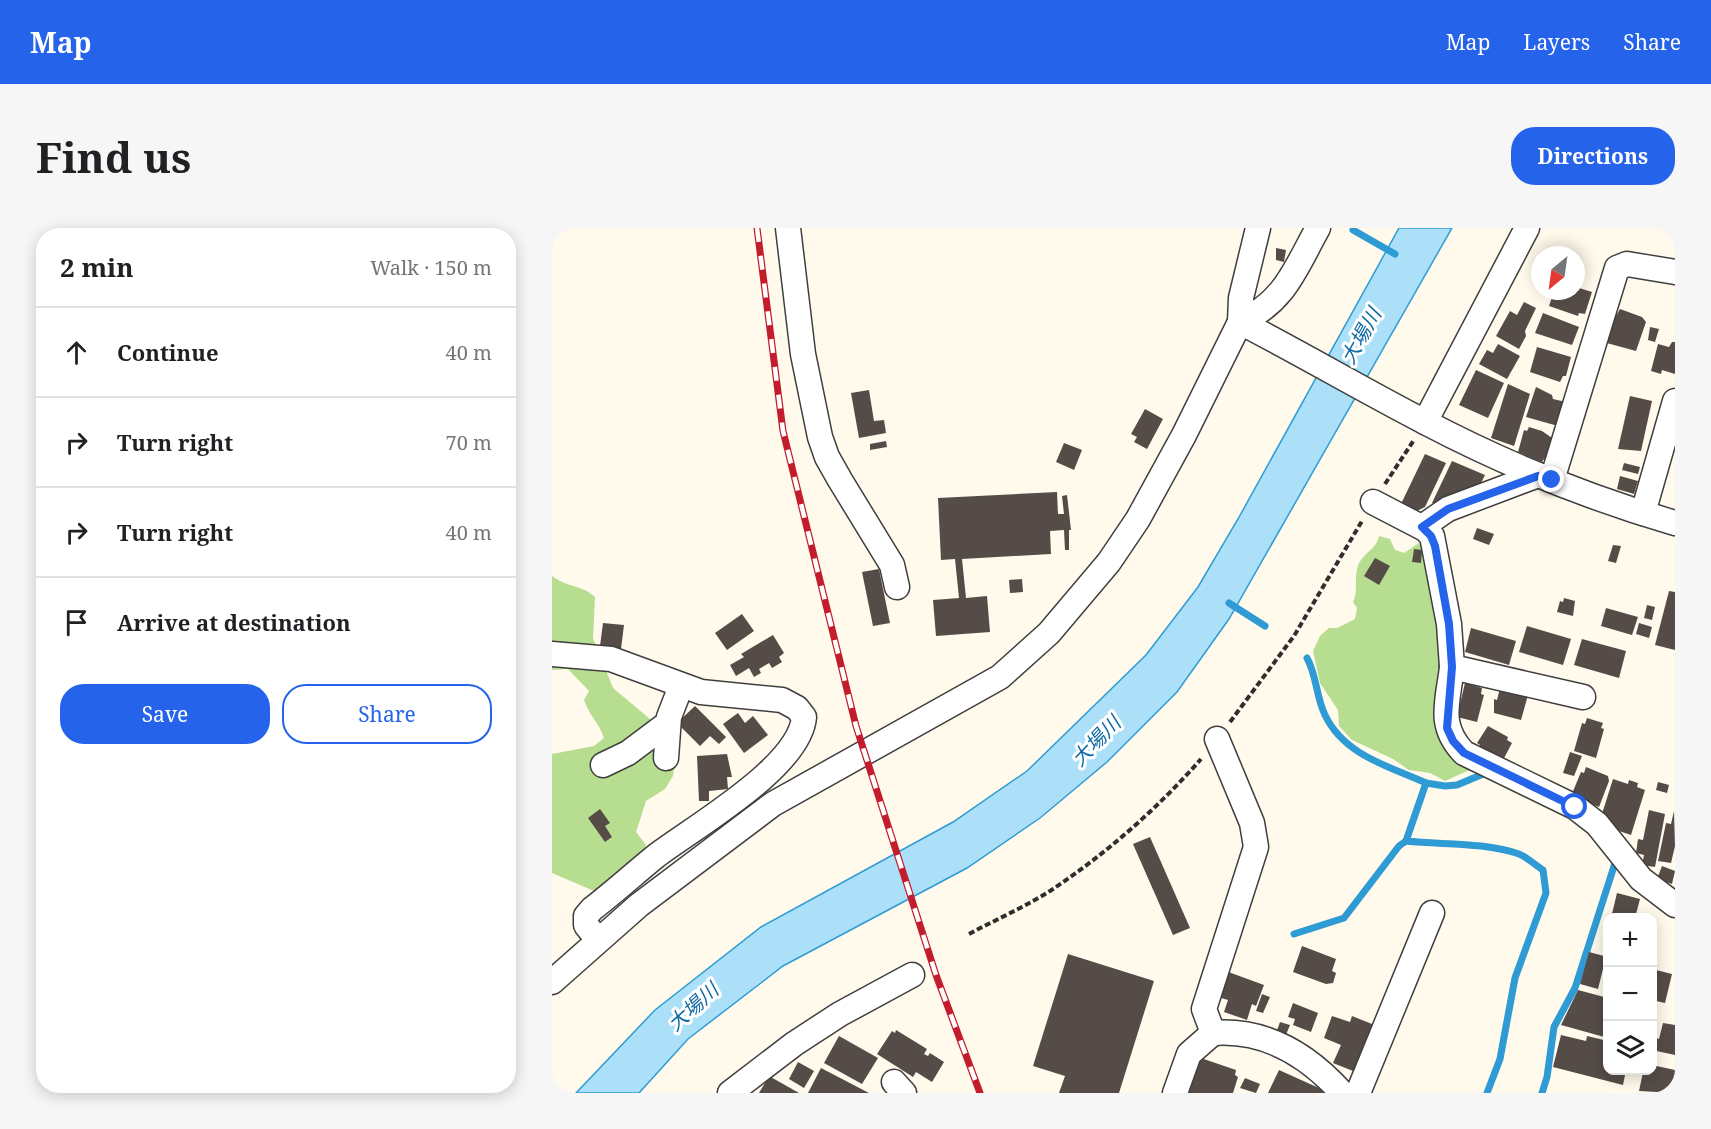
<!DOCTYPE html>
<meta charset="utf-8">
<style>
:root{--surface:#fff;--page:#f6f6f6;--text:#202124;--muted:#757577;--line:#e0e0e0;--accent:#2563eb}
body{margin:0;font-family:"Noto Serif","Noto Sans JP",serif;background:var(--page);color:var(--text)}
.controls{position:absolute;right:18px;bottom:18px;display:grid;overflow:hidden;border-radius:12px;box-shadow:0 3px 15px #0003}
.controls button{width:54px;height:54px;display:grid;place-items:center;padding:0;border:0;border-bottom:2px solid var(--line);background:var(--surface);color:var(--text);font:30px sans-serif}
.compass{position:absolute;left:979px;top:18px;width:54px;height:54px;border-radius:50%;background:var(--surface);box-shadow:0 3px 15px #0003;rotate:209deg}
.stop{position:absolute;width:18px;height:18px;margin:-14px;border:4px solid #2563eb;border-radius:50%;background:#fff}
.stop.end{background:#2563eb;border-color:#fff;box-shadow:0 2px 6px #0008}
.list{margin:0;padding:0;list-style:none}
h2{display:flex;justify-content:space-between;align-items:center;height:78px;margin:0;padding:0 24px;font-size:26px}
h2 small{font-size:20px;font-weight:400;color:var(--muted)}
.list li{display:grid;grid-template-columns:39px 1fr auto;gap:18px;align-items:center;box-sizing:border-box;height:90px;padding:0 24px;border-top:2px solid var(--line)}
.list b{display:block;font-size:22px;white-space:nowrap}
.list em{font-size:20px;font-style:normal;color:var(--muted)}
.actions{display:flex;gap:12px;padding:18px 24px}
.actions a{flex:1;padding:14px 0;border:2px solid var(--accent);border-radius:24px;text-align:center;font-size:21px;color:var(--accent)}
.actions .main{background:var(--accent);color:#fff}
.icon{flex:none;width:33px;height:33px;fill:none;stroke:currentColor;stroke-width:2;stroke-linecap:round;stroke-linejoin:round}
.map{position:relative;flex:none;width:1123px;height:865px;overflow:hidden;border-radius:24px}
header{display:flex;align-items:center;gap:36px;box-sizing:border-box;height:84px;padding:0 30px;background:var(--accent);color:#fff}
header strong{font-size:28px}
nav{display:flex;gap:33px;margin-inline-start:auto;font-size:21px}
.intro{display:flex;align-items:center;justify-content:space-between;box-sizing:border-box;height:144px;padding:0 36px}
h1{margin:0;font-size:42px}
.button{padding:15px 27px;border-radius:24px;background:var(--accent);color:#fff;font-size:21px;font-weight:700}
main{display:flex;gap:36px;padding:0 36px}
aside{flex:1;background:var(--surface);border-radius:24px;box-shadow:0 3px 15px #0003}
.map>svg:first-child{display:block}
.forest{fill:#b7dd91}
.water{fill:#ace0f9;stroke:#2f9bd5;stroke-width:1.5}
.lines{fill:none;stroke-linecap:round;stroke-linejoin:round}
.stream{stroke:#2f9bd5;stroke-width:7}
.building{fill:#554c48}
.minor-casing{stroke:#3f3f3f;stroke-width:27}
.path{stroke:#2e2e2e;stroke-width:4;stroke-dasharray:6 3;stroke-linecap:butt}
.minor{stroke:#fff;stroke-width:24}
.rail-casing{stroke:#c31d2d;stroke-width:7}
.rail{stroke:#fff;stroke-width:4.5;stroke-dasharray:14;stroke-linecap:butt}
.route{stroke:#2563eb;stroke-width:8}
.labels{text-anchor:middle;stroke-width:6;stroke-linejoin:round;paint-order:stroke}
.water-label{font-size:20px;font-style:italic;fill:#0f6aa4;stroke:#fff}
</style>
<header>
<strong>Map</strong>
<nav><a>Map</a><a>Layers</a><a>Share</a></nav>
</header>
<div class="intro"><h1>Find us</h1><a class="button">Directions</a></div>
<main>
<aside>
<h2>2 min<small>Walk · 150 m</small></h2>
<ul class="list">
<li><svg class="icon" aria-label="ahead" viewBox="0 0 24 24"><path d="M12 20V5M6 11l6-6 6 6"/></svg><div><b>Continue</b></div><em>40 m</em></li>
<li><svg class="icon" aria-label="right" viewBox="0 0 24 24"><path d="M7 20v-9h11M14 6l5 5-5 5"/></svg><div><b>Turn right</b></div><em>70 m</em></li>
<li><svg class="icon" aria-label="right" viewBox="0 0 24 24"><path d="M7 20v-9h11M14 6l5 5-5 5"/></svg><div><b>Turn right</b></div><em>40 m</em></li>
<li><svg class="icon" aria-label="arrive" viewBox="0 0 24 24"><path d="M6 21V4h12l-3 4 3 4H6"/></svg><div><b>Arrive at destination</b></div></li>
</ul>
<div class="actions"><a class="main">Save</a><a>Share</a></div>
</aside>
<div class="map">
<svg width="1123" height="865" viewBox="0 0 1123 865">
<rect width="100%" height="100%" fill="#fffaeb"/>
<g class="forest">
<path d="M 827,308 L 838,311 L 843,322 L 852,325 L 867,315 L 875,320 L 890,424 L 884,454 L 922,540 L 893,553 L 878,545 L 857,542 L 841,531 L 800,512 L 787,498 L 786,482 L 768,455 L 761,423 L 768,408 L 777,400 L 785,400 L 803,391 L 805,380 L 801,374 C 807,362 801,348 807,335 C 813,324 825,320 827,308 Z"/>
<path d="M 0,348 C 16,360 31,357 43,369 L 41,410 L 61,460 L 98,491 L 123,534 L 121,548 L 113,561 L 94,573 L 84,604 L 94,617 L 92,627 L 42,663 L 0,645 L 0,526 L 42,518 L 52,510 C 47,495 37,487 32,472 L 37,463 L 16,441 L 0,442 Z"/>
</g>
<path class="water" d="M 847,0 L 900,0 L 677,391 L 625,464 L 555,534 L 488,590 L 415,640 L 231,738 L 136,811 L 87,865 L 24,865 L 103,782 L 209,699 L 401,594 L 475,543 L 594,427 L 646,359 L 686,291 Z"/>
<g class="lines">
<g class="stream">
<path d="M 801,2 L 843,26"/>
<path d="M 677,375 L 713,398"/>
<path d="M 755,430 C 765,448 764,469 773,487 C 792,527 836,538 874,555 L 854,613 C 892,617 931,614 967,626 C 975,629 983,637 991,642 L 994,665 L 963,750 L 948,831 L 935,865"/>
<path d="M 874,555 L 893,558 L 905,557 L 936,544"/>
<path d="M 742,706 L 792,690 L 847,618 L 854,613"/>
<path d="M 990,865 L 995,849 L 1002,799 L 1023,760 L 1064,632"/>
</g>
</g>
<g class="building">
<path d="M 724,20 L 734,22 L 732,34 L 724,32 Z"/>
<path d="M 1024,59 L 1040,64 L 1033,86 L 1027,85 L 1026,88 L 997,78 L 1002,63 L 1024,63 Z"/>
<path d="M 972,74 L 984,80 L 973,103 L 974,108 L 967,121 L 944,108 L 958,83 L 965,87 Z"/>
<path d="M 1068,81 L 1090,89 L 1094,94 L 1084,123 L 1051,114 L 1058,93 L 1061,93 Z"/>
<path d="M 991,85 L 1027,99 L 1020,117 L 983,105 Z"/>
<path d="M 1098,99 L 1107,101 L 1103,114 L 1096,112 Z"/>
<path d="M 1120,114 L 1123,114 L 1123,146 L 1110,142 L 1109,146 L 1099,143 L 1106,116 L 1117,119 Z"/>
<path d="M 946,116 L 968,128 L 955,151 L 927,136 L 935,122 L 941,125 Z"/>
<path d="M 985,119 L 1019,129 L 1014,148 L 1011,148 L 1008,154 L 978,144 Z"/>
<path d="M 924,142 L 952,155 L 936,190 L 907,177 Z"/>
<path d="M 956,156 L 978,166 L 962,218 L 939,210 Z"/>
<path d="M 984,159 L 1000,167 L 1001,171 L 1014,174 L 1006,198 L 974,189 Z"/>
<path d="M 317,162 L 322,193 L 332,192 L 334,205 L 307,210 L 299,165 Z"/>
<path d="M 1078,168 L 1100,173 L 1089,223 L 1066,221 Z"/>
<path d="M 593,181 L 611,191 L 595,221 L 582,214 L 585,209 L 579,206 Z"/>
<path d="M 977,199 L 990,203 L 1003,212 L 996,233 L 992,231 L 990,234 L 966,224 L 972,202 L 975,203 Z"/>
<path d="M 334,213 L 335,219 L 318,222 L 318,216 Z"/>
<path d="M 512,215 L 530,222 L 522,242 L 504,234 Z"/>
<path d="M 873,226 L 894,235 L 873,279 L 861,285 L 848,278 Z"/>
<path d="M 900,233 L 933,247 L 927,259 L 885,276 L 880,275 Z"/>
<path d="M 1072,235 L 1088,239 L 1086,246 L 1070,242 Z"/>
<path d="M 1068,248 L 1086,253 L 1082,266 L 1065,261 Z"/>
<path d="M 505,264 L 506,286 L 512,286 L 510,268 L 515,267 L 519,302 L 517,302 L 517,322 L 513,322 L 512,302 L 498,303 L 499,326 L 410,331 L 414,370 L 435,368 L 438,404 L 384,408 L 381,372 L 407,370 L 403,331 L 389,332 L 386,270 Z"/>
<path d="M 925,300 L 942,306 L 937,317 L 921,311 Z"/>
<path d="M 1061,317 L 1069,318 L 1064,335 L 1056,333 Z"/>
<path d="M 862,321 L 870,322 L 869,335 L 860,334 Z"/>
<path d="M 823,330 L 838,338 L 827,357 L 812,348 Z"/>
<path d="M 327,341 L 338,395 L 321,398 L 310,344 Z"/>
<path d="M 470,351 L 471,364 L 458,365 L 457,352 Z"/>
<path d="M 1117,363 L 1123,364 L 1123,422 L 1103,417 Z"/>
<path d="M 1012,370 L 1023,373 L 1021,388 L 1005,384 L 1008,373 L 1011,374 Z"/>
<path d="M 1095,377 L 1103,379 L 1100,392 L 1092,390 Z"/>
<path d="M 1054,380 L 1086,389 L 1080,407 L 1049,398 Z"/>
<path d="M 190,386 L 202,403 L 175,422 L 163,405 Z"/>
<path d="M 51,395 L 72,397 L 69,421 L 48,418 Z"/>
<path d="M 1087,395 L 1100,399 L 1097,410 L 1084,406 Z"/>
<path d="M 975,398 L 1019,411 L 1011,437 L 967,424 Z"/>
<path d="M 919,400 L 964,413 L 957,437 L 913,424 Z"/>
<path d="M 221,407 L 232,425 L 227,429 L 230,434 L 220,440 L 217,435 L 207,441 L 209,445 L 202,449 L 197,440 L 184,448 L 178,437 L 192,429 L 189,426 Z"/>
<path d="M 1030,411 L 1074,423 L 1067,450 L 1022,437 Z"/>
<path d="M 913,455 L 930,460 L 929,466 L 932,467 L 925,494 L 905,489 Z"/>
<path d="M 948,460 L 976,467 L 969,492 L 942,485 L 942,471 L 945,472 Z"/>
<path d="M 143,478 L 174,509 L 167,516 L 158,508 L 148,518 L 125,495 Z"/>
<path d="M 186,485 L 193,495 L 201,488 L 216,507 L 192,525 L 171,496 Z"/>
<path d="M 1035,490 L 1051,495 L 1049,500 L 1052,501 L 1044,530 L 1022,523 L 1030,495 L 1033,496 Z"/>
<path d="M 936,498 L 956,509 L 955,512 L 960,515 L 950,534 L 926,521 L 928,517 L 925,515 Z"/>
<path d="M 1018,524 L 1030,528 L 1022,548 L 1011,545 Z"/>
<path d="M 175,526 L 180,549 L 175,549 L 176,561 L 157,563 L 157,573 L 147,573 L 145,528 Z"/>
<path d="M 1034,539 L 1056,548 L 1057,553 L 1047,579 L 1019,568 L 1029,544 L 1032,545 Z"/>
<path d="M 1061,551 L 1076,556 L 1077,552 L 1086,555 L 1085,559 L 1093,562 L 1079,607 L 1061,601 L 1049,589 Z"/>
<path d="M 1106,554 L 1117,557 L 1115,565 L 1104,562 Z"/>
<path d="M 48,581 L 58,595 L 53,598 L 60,609 L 53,614 L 36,590 Z"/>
<path d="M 1097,582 L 1113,586 L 1103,639 L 1090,637 L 1092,627 L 1084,625 L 1086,611 L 1091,612 Z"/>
<path d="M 1122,583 L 1123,618 L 1119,635 L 1106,633 L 1114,595 L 1119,596 Z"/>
<path d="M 598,609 L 638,700 L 621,707 L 581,616 Z"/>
<path d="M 1110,638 L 1123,643 L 1120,656 L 1105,651 Z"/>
<path d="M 1065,665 L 1088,671 L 1083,690 L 1059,690 Z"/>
<path d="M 750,718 L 784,731 L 780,743 L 784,745 L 781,755 L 774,756 L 741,744 Z"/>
<path d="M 1037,724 L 1056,729 L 1056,738 L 1052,737 L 1046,761 L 1028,756 Z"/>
<path d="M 516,726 L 602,753 L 567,865 L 507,865 L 513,848 L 481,838 Z"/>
<path d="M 1100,741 L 1120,746 L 1113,775 L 1100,772 Z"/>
<path d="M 671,742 L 712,757 L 704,778 L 700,776 L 695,792 L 672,784 L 676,772 L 662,768 Z"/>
<path d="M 1026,762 L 1056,770 L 1056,810 L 1009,797 Z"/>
<path d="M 710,766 L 718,769 L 711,785 L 704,783 Z"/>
<path d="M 741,775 L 766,785 L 759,804 L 741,797 L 743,791 L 736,789 Z"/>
<path d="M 780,788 L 798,794 L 800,788 L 825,798 L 806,845 L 781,835 L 789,817 L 772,810 Z"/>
<path d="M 728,794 L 738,797 L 733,809 L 724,805 Z"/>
<path d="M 1111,795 L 1123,797 L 1123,827 L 1100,822 L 1101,809 L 1107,811 Z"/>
<path d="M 344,802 L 375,821 L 372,826 L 376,828 L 378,825 L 392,834 L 380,854 L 364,844 L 361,849 L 325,826 L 340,803 L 343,805 Z"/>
<path d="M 1009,807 L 1034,813 L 1035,808 L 1056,813 L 1056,842 L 1074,842 L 1071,857 L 1001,839 Z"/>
<path d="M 287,808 L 326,830 L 310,856 L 272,835 Z"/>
<path d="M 646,829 L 684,842 L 683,847 L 686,849 L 681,865 L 631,865 Z"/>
<path d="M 246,834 L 262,843 L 252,860 L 237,851 Z"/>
<path d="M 1100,837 L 1123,842 L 1123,865 L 1087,863 L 1091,844 L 1097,845 Z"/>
<path d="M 269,840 L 317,865 L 256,865 Z"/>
<path d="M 727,842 L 778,865 L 716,865 Z"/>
<path d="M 217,848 L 247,865 L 207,865 Z"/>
<path d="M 693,850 L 708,856 L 704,865 L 688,860 Z"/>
</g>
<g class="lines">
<defs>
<g id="minor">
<path d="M 236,0 L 251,126 L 268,209 L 275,229 L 288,252 L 340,337 L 345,359"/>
<path d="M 688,94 C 750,126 811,162 873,194 C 953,236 1037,270 1123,295"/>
<path d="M 688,94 C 733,74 743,41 766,0"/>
<path d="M 873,194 L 975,0"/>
<path d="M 1000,252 L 1065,40 L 1075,36 L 1123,44"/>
<path d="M 821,274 L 873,301 L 880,308 L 897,396 L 900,439 L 1031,469"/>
<path d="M 1091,285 L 1123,173"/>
<path d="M 870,299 L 896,281 L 986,247"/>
<path d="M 0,426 L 59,431 L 149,464 L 230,472 L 245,480 L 252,489 C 248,539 142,599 104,628 C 83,645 62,664 40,681 L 34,688 L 34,697 L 46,712"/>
<path d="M 900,439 C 896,474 885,497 912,525 L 1023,579 L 1045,596 L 1089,651 L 1123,677"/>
<path d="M 114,530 L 117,489 L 129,458"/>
<path d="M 51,537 L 76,525 L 116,495"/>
<path d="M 0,754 L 87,677 L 221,576 L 448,449 L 497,405 L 557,334 L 586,291 L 632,207 L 688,94 L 689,70 L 706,0"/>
<path d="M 661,805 C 714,801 756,827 790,865"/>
<path d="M 342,854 L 352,865"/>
<path d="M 178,865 L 242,816 L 288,786 L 360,747"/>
<path d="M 623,865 L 637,826 L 661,805 L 652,781 L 704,619 L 700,595 L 665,511"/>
<path d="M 806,865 L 880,685"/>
</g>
</defs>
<use href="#minor" class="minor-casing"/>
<g class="path">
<path d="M 833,256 L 862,212"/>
<path d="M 678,494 L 742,408 L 810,293"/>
<path d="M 417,706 C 445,691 475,678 501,661 C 555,625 607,579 649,531"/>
</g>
<use href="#minor" class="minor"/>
<defs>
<path id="rail" d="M 205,0 L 231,203 L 304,498 L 384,747 L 428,865"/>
</defs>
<use href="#rail" class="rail-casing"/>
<use href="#rail" class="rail"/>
</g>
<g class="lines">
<path class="route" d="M 1000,252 L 986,248 L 896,281 L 870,299 L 879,308 L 883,318 L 897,396 L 900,439 L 895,500 L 901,513 L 912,525 L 1023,579"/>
</g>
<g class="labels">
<g class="water-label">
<text transform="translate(809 108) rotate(-61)" y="7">大場川</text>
<text transform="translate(544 513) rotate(-46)" y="7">大場川</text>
<text transform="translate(141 779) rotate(-42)" y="7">大場川</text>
</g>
</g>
</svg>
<div class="controls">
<button>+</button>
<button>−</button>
<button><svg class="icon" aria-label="layers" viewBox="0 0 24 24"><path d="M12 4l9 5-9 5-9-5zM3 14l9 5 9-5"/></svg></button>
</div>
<svg class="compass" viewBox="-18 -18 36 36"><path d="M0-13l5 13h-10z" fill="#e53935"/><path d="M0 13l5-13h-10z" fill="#757577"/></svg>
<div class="stop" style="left:1023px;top:579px"></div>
<div class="stop end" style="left:1000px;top:252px"></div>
</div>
</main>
